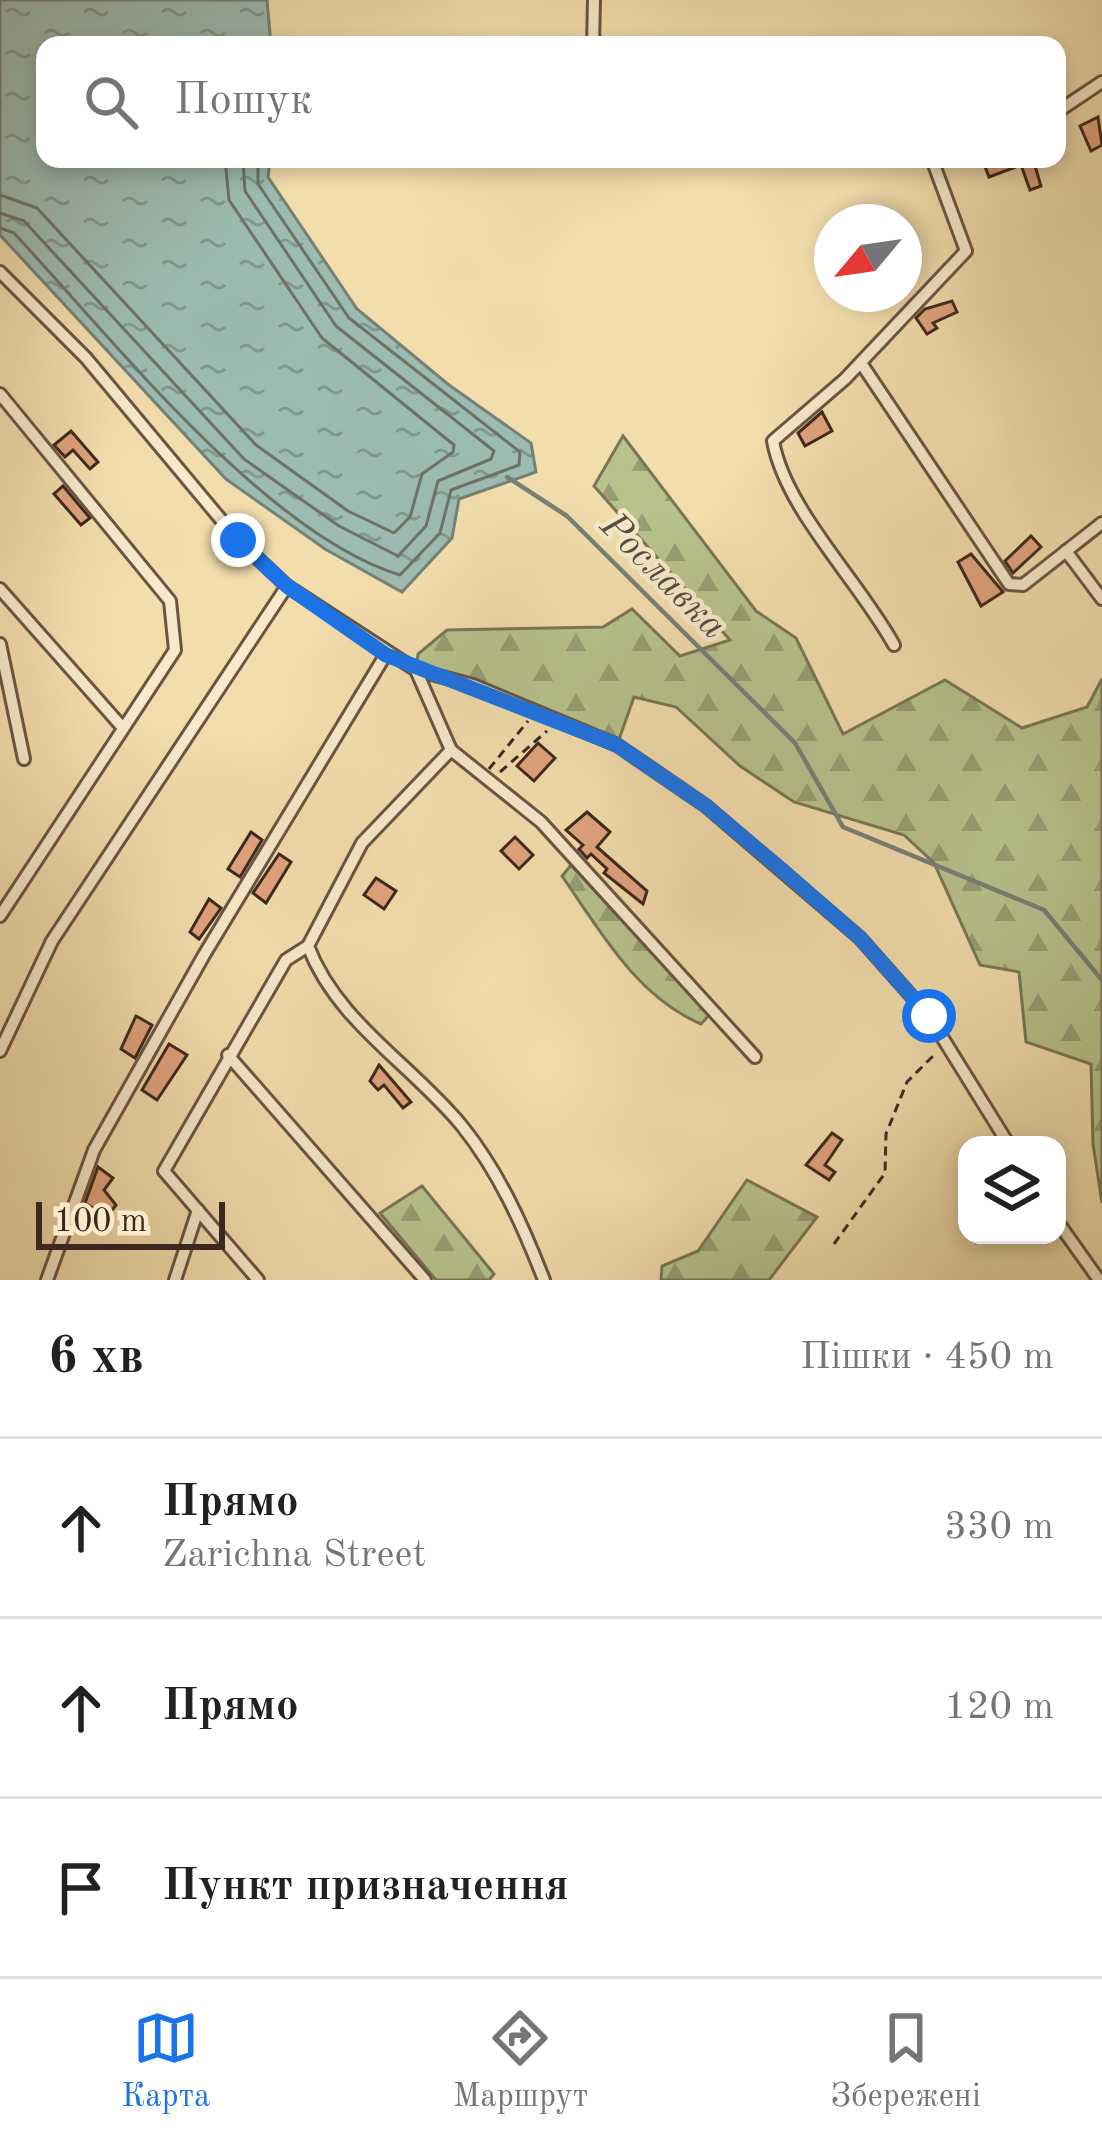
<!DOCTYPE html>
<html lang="uk">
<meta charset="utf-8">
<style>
:root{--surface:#fff;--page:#f2f2f2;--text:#202124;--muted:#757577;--line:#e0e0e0;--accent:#1a73e8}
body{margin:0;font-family:"Old Standard TT",serif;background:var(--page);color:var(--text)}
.controls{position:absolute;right:36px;bottom:36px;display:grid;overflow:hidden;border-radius:24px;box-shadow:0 6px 18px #0003}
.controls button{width:108px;height:108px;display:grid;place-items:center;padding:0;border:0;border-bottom:3px solid var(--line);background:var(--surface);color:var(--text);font:60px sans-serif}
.compass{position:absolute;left:814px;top:204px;width:108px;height:108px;border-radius:50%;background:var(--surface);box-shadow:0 6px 18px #0003;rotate:241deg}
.scale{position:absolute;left:36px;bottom:30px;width:189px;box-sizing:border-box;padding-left:12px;border:6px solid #3d281d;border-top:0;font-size:33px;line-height:42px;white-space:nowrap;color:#3d281d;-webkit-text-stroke:9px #f7e9ca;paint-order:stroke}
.stop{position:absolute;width:36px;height:36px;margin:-27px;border:9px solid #1a73e8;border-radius:50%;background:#fff}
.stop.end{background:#1a73e8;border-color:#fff;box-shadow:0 3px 12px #0008}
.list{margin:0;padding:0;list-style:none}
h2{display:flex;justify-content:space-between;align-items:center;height:156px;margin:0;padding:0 48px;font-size:51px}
h2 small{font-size:39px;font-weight:400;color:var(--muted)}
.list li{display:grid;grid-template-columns:78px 1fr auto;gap:36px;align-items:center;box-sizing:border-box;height:180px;padding:0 48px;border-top:3px solid var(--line)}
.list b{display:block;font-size:45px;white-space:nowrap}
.list p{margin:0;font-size:39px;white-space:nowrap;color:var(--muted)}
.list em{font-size:39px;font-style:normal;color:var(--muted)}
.icon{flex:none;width:66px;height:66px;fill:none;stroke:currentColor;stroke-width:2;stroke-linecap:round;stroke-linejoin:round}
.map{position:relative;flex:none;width:1102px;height:1280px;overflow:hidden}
.search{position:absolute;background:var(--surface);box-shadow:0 6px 18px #0003;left:36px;right:36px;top:36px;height:132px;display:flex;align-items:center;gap:30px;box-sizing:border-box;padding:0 42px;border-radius:24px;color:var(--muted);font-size:45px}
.sheet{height:696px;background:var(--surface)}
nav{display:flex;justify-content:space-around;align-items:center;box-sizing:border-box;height:168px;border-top:3px solid var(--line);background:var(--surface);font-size:33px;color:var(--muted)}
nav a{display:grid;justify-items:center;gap:6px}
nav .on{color:var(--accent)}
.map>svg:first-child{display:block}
.forest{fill:url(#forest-firs);stroke:#7a7555;stroke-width:3}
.water{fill:url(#water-ripples);stroke:#768076;stroke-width:3}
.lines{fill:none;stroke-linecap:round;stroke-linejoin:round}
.shore{stroke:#6c7267;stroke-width:3}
.stream{stroke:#768076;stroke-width:4.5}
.building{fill:#e1a37d;stroke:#3d281d;stroke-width:3}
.street-casing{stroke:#6a5541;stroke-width:16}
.path{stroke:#3d281d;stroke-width:3;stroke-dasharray:9 6;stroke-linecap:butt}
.street{stroke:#f7e9ca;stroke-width:10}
.route{stroke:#1a73e8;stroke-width:15}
.labels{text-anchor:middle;stroke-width:9;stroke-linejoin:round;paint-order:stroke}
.water-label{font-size:39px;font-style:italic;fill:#554d42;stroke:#f7e9ca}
</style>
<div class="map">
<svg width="1102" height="1280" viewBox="0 0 1102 1280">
<defs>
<pattern id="forest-firs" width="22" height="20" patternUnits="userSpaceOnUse" patternTransform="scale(3)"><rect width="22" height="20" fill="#b7c28d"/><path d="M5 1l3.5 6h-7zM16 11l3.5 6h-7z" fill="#969e73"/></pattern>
<pattern id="water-ripples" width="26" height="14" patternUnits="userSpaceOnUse" patternTransform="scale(3)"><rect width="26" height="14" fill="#9cbbb1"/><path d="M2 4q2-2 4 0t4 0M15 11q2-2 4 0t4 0" fill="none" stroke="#80988f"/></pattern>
</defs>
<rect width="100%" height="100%" fill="#f2ddad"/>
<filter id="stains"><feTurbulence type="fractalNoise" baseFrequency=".00167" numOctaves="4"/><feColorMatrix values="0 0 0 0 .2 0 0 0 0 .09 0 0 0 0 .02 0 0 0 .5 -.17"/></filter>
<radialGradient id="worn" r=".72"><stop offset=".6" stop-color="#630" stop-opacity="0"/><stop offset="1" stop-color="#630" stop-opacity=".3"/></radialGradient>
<g class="forest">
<path d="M 623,436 L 756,611 L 796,638 L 843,734 L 945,680 L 1022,728 L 1087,707 L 1102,679 L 1102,1203 L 1093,1144 L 1091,1064 L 1026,1042 L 1019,972 L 980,965 L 934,863 L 904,835 L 794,802 L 740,766 L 676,707 L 634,697 L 617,745 L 473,685 L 416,670 L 418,654 L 447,630 L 603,627 L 632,609 L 680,656 L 730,640 L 594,486 Z"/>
<path d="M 571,865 L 709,1015 L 701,1024 C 636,996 601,932 562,876 Z"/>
<path d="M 747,1180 L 817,1217 L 769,1280 L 661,1280 L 662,1266 L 698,1251 Z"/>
<path d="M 422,1186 L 494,1274 L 489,1280 L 436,1280 L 380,1213 Z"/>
</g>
<path class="water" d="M 0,0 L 267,0 L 271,45 L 45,45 L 45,159 L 270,159 L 268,177 L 357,309 L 449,385 L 531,443 L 536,472 L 459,499 L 452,538 L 402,592 L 325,549 L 226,479 L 0,235 Z"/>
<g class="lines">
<g class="shore">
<path d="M 0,195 L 37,208 L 256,445 L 348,511 L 394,533 L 410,517 L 422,474 L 453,452 L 454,445 L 322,338 L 229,200 L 225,159"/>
<path d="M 0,213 L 24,221 L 244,459 L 339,526 L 398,556 L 426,526 L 438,481 L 491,459 L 494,451 L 336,326 L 245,191 L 243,159"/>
<path d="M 0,228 L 14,233 C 110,336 265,534 400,575 L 440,533 L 451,490 L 519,465 L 520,452 L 349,318 L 258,184 L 258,159"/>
</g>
<path class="stream" d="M 507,477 L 567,516 L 795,743 L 843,827 L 1044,910 L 1102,980"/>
</g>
<g class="building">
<path d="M 1098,117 L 1102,145 L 1091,151 L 1080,126 Z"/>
<path d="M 982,159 L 1033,159 L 1041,186 L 1030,190 L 1021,165 L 989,177 Z"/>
<path d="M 952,301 L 957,312 L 933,323 L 937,328 L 927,334 L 916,318 L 925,309 Z"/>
<path d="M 822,412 L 832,431 L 805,446 L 798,433 Z"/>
<path d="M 71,431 L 98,462 L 90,469 L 73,450 L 65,457 L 54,445 Z"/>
<path d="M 63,486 L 90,518 L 81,525 L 54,494 Z"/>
<path d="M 1031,536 L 1041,547 L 1013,573 L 1005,561 Z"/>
<path d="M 971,554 L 1003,592 L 981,606 L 958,562 Z"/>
<path d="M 538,743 L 555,758 L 534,781 L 517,766 Z"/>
<path d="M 587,812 L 610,832 L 597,847 L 647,891 L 643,904 L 604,873 L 607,869 L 591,854 L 587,858 L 579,849 L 583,845 L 566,830 Z"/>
<path d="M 251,832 L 262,840 L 240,877 L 228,869 Z"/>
<path d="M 515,837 L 533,855 L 519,869 L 501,851 Z"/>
<path d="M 279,854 L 291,862 L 266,903 L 253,893 Z"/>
<path d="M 376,878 L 396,891 L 384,909 L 364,895 Z"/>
<path d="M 209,899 L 221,908 L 199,939 L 190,932 Z"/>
<path d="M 136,1016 L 152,1025 L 135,1058 L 121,1049 Z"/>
<path d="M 169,1044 L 187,1055 L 157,1100 L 142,1090 Z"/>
<path d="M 379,1065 L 411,1102 L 403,1108 L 384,1085 L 378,1090 L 370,1081 Z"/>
<path d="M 832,1133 L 842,1140 L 825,1165 L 835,1172 L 829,1180 L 806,1165 Z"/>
<path d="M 98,1167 L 113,1178 L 104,1190 L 116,1205 L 107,1217 L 85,1203 Z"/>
</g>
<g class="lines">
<defs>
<g id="street">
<path d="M 593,45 L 594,0"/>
<path d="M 1057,112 L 1102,82"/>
<path d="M 0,272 L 86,358 L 238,540 L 287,586 L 416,670 L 451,750 L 362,843 L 308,946 C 337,1022 411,1064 462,1126 C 499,1172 523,1226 544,1280"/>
<path d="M 861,363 L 1009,584 L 1023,585 L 1102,523"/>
<path d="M 0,394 L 170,601 L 175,650 L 0,916"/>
<path d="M 1066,551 L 1102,599"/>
<path d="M 0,589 L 123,728"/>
<path d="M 0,644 L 24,759"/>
<path d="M 894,645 C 859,581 785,509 773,441 L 845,379 L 966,251 L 933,162"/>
<path d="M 416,670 L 473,685 L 617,745 L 706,806 L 860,938 L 929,1016 L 1009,1145"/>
<path d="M 451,750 L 541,822 L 755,1057"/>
<path d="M 0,1051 L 52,941 L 287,586"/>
<path d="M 228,1055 L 425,1280"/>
<path d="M 1057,1221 L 1099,1280"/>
<path d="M 47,1280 L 94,1150 L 204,955 L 386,654"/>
<path d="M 175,1280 L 198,1210"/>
<path d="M 258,1280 L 164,1171 L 286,960 L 308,946"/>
</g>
</defs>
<use href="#street" class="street-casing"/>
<g class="path">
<path d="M 489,769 L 528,721"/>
<path d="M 500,772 L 547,731"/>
<path d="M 834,1244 L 885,1173 L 886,1134 L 907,1082 L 936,1053"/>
</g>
<use href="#street" class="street"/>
</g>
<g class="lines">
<path class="route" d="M 238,540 L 287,586 L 386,655 L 617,745 L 706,806 L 781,869 L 860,938 L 929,1016"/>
</g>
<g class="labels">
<g class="water-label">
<text transform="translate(665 574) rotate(45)" y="14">Рославка</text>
</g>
</g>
<rect width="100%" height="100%" filter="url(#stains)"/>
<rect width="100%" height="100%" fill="url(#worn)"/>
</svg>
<div class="controls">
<button><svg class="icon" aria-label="layers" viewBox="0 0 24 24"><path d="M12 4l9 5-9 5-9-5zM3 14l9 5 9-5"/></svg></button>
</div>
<svg class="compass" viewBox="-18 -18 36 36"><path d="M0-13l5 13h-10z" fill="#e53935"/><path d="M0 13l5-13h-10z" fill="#757577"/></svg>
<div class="scale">100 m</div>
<div class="stop" style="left:929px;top:1016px"></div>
<div class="stop end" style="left:238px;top:540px"></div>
<div class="search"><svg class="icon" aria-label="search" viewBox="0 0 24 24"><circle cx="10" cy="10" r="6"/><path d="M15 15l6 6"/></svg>Пошук</div>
</div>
<section class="sheet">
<h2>6 хв<small>Пішки · 450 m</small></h2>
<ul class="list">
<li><svg class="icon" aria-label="ahead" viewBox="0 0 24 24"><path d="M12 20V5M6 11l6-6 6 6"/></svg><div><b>Прямо</b><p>Zarichna Street</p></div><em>330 m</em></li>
<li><svg class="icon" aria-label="ahead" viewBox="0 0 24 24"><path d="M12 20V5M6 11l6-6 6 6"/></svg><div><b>Прямо</b></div><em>120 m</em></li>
<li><svg class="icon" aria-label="arrive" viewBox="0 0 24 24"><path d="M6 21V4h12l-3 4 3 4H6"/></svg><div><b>Пункт призначення</b></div></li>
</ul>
</section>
<nav>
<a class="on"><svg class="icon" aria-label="map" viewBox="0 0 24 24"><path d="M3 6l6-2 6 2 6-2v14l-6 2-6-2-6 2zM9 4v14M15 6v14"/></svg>Карта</a>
<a><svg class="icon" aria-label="directions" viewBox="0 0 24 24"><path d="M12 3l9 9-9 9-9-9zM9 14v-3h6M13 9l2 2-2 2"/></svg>Маршрут</a>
<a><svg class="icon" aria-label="saved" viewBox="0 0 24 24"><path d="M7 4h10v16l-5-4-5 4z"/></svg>Збережені</a>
</nav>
